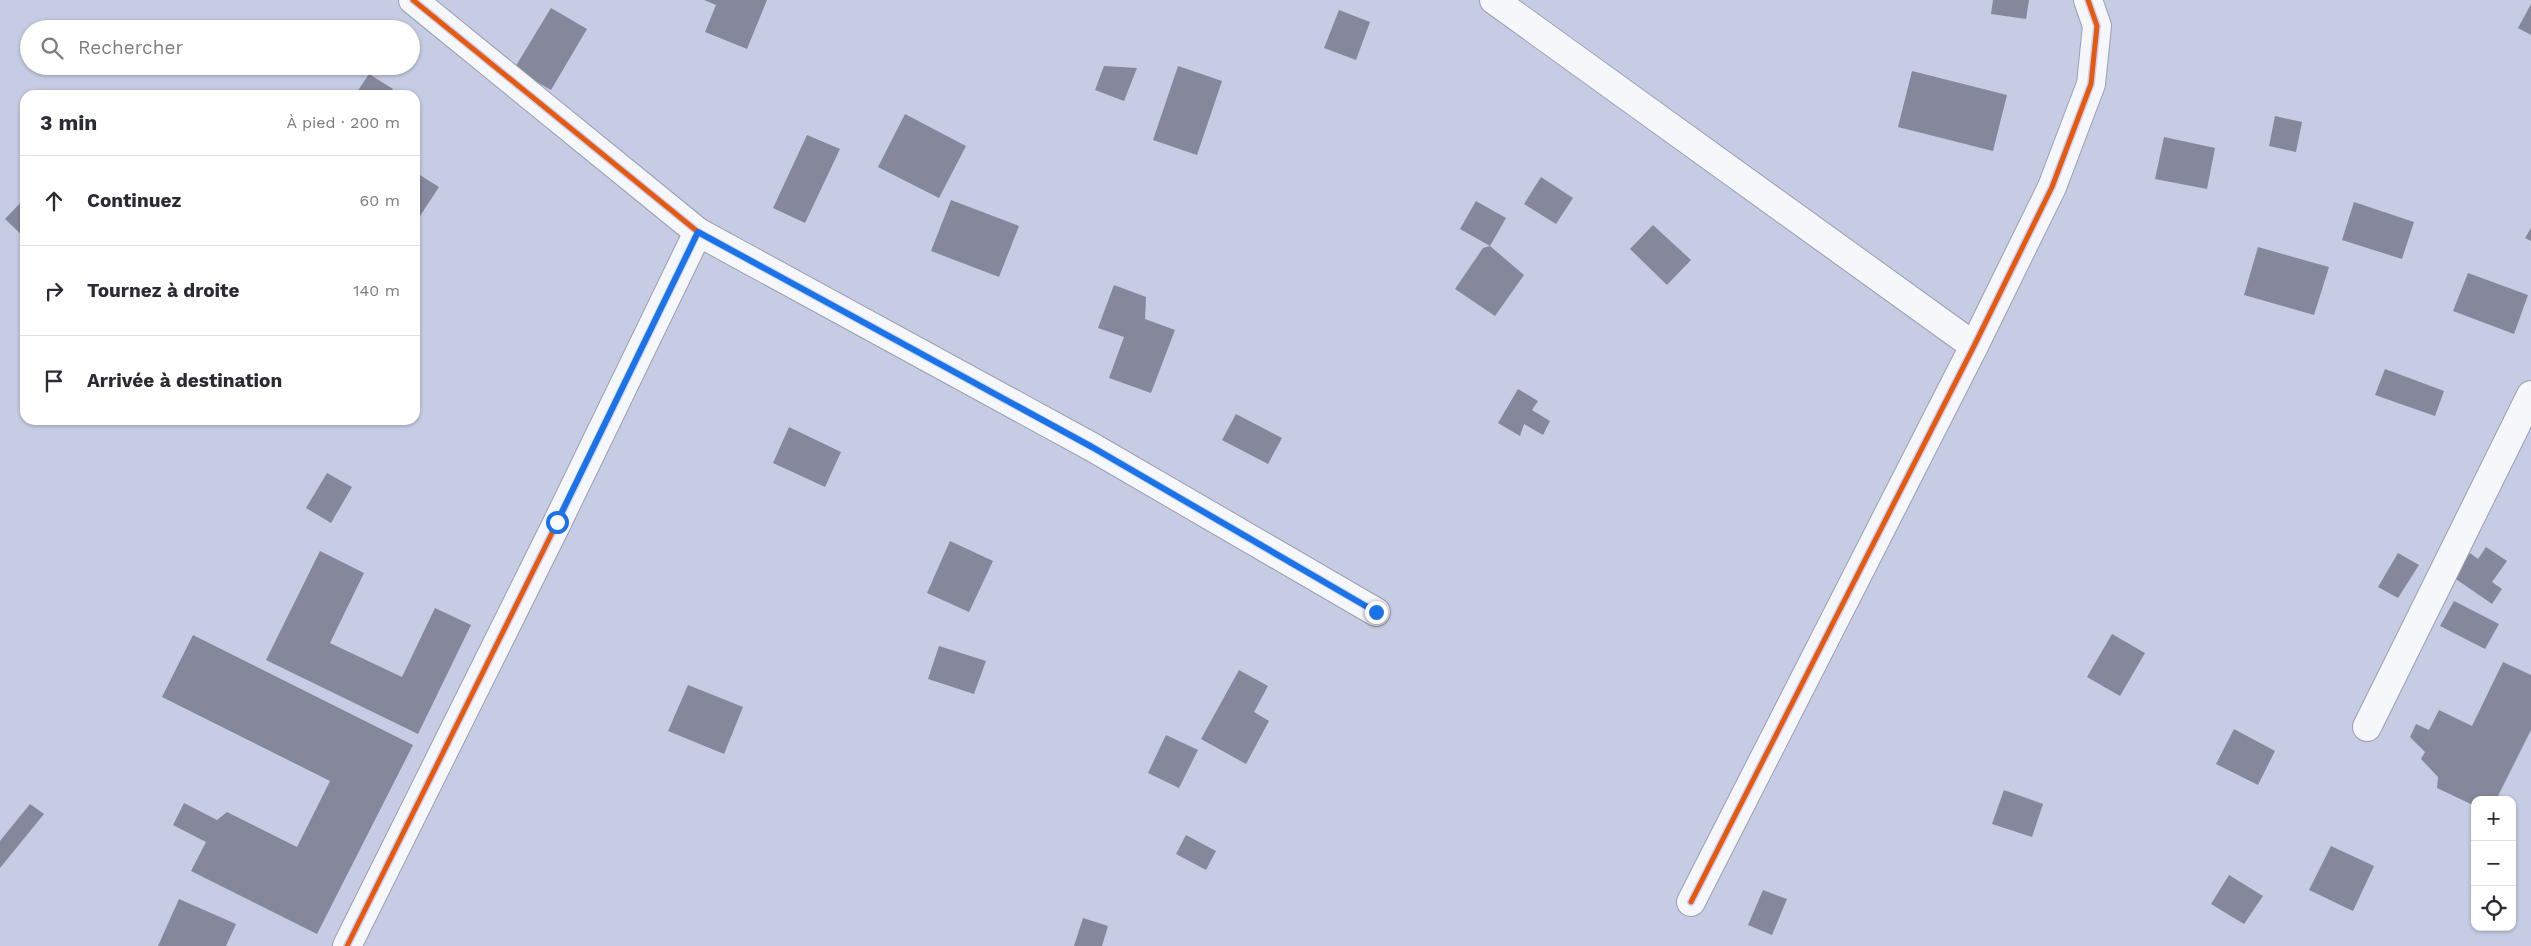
<!DOCTYPE html>
<html lang="fr">
<meta charset="utf-8">
<style>
:root{--surface:#fff;--page:#f2f2f3;--text:#2b2b33;--muted:#7c7c81;--line:#e1e1e2}
body{margin:0;font-family:"Work Sans",sans-serif;background:var(--page);color:var(--text)}
.controls{position:absolute;right:15px;bottom:15px;display:grid;overflow:hidden;border-radius:10px;box-shadow:0 1px 4px #0004}
.controls button{width:45px;height:45px;display:grid;place-items:center;padding:0;border:0;border-bottom:1px solid var(--line);background:var(--surface);color:var(--text);font:25px sans-serif}
.stop{position:absolute;width:15px;height:15px;margin:-11px;border:4px solid #1a73e8;border-radius:50%;background:#fff}
.stop.end{background:#1a73e8;border-color:#fff;box-shadow:0 1px 5px #0008}
.list{margin:0;padding:0;list-style:none}
h2{display:flex;justify-content:space-between;align-items:center;height:65px;margin:0;padding:0 20px;font-size:21px}
h2 small{font-size:16px;font-weight:400;color:var(--muted)}
.list li{display:grid;grid-template-columns:32px 1fr auto;gap:15px;align-items:center;box-sizing:border-box;height:90px;padding:0 20px;border-top:1px solid var(--line)}
.list b{display:block;font-size:19px;white-space:nowrap}
.list em{font-size:16px;font-style:normal;color:var(--muted)}
.icon{flex:none;width:28px;height:28px;fill:none;stroke:currentColor;stroke-width:2;stroke-linecap:round;stroke-linejoin:round}
.map{position:relative;flex:none;width:2531px;height:946px;overflow:hidden}
.search{position:absolute;background:var(--surface);box-shadow:0 1px 4px #0004;left:20px;top:20px;width:400px;height:55px;display:flex;align-items:center;gap:12px;box-sizing:border-box;padding:0 18px;border-radius:28px;color:var(--muted);font-size:19px}
.panel{position:absolute;background:var(--surface);box-shadow:0 1px 4px #0004;left:20px;top:90px;width:400px;height:335px;border-radius:15px}
.map>svg:first-child{display:block}
.building{fill:#84889a}
.lines{fill:none;stroke-linecap:round;stroke-linejoin:round}
.minor-casing{stroke:#9b9fb2;stroke-width:30}
.minor{stroke:#f6f7fb;stroke-width:28}
.cycleway-casing{stroke:#c5d3ff;stroke-width:8}
.cycleway{stroke:#e8590c;stroke-width:5}
.route{stroke:#1a73e8;stroke-width:6}
</style>
<div class="map">
<svg width="2531" height="946" viewBox="0 0 2531 946">
<rect width="100%" height="100%" fill="#c5cce4"/>
<g class="building">
<path d="M 704,0 L 767,0 L 747,49 L 705,32 L 716,5 Z"/>
<path d="M 1993,0 L 2029,0 L 2026,19 L 1991,14 Z"/>
<path d="M 2531,4 L 2531,35 L 2518,28 Z"/>
<path d="M 551,8 L 587,29 L 551,90 L 514,69 Z"/>
<path d="M 1339,10 L 1370,22 L 1356,60 L 1324,48 Z"/>
<path d="M 1104,66 L 1137,68 L 1124,101 L 1095,90 Z"/>
<path d="M 1178,66 L 1222,81 L 1197,155 L 1153,140 Z"/>
<path d="M 1912,71 L 2007,95 L 1993,151 L 1898,127 Z"/>
<path d="M 369,74 L 393,89 L 389,95 L 355,95 Z"/>
<path d="M 905,114 L 966,146 L 939,198 L 878,167 Z"/>
<path d="M 2275,116 L 2302,122 L 2296,152 L 2269,146 Z"/>
<path d="M 807,135 L 840,149 L 805,223 L 773,208 Z"/>
<path d="M 2164,137 L 2215,148 L 2207,189 L 2155,179 Z"/>
<path d="M 415,172 L 439,187 L 418,219 L 415,217 Z"/>
<path d="M 1541,177 L 1573,198 L 1556,224 L 1524,204 Z"/>
<path d="M 25,198 L 25,238 L 5,219 Z"/>
<path d="M 951,200 L 1019,226 L 999,277 L 931,251 Z"/>
<path d="M 1476,201 L 1506,218 L 1490,246 L 1460,229 Z"/>
<path d="M 2354,202 L 2414,222 L 2402,259 L 2342,240 Z"/>
<path d="M 1653,225 L 1691,260 L 1667,285 L 1630,249 Z"/>
<path d="M 2531,228 L 2531,241 L 2525,238 Z"/>
<path d="M 1490,246 L 1524,275 L 1495,316 L 1455,289 L 1483,248 Z"/>
<path d="M 2258,247 L 2329,267 L 2314,315 L 2244,295 Z"/>
<path d="M 2468,273 L 2528,295 L 2514,334 L 2453,311 Z"/>
<path d="M 1114,285 L 1146,297 L 1145,319 L 1175,330 L 1151,393 L 1109,378 L 1124,337 L 1098,328 Z"/>
<path d="M 2385,369 L 2444,391 L 2435,416 L 2375,395 Z"/>
<path d="M 1518,389 L 1538,401 L 1532,410 L 1550,421 L 1543,435 L 1524,424 L 1520,436 L 1498,423 Z"/>
<path d="M 1236,414 L 1282,438 L 1268,464 L 1222,440 Z"/>
<path d="M 789,427 L 841,452 L 825,487 L 773,463 Z"/>
<path d="M 327,473 L 352,487 L 331,523 L 306,508 Z"/>
<path d="M 950,541 L 993,561 L 969,612 L 927,593 Z"/>
<path d="M 2486,547 L 2507,561 L 2492,582 L 2502,589 L 2492,604 L 2453,577 L 2470,553 L 2478,559 Z"/>
<path d="M 320,551 L 364,573 L 330,643 L 402,677 L 435,608 L 471,625 L 418,734 L 266,660 Z"/>
<path d="M 2398,553 L 2419,565 L 2398,598 L 2378,587 Z"/>
<path d="M 2454,601 L 2499,624 L 2485,649 L 2440,626 Z"/>
<path d="M 2112,634 L 2145,653 L 2120,696 L 2087,677 Z"/>
<path d="M 193,635 L 413,745 L 317,934 L 191,871 L 206,842 L 173,825 L 184,803 L 217,820 L 227,812 L 297,847 L 330,781 L 162,697 Z"/>
<path d="M 939,646 L 986,661 L 974,694 L 928,679 Z"/>
<path d="M 2503,662 L 2531,675 L 2531,730 L 2496,800 L 2475,800 L 2475,806 L 2437,788 L 2438,777 L 2421,759 L 2425,752 L 2410,737 L 2416,724 L 2429,730 L 2439,710 L 2472,726 Z"/>
<path d="M 1239,670 L 1268,686 L 1254,712 L 1269,721 L 1246,764 L 1201,739 Z"/>
<path d="M 688,685 L 743,707 L 724,754 L 668,731 Z"/>
<path d="M 2234,729 L 2275,751 L 2258,785 L 2216,764 Z"/>
<path d="M 1166,735 L 1198,750 L 1179,788 L 1148,773 Z"/>
<path d="M 2004,790 L 2043,804 L 2032,837 L 1992,824 Z"/>
<path d="M 30,804 L 44,814 L 0,868 L 0,841 Z"/>
<path d="M 1186,835 L 1216,851 L 1206,870 L 1176,854 Z"/>
<path d="M 2331,846 L 2374,866 L 2353,911 L 2309,890 Z"/>
<path d="M 2229,875 L 2263,896 L 2244,924 L 2211,904 Z"/>
<path d="M 1763,890 L 1787,899 L 1772,935 L 1748,925 Z"/>
<path d="M 179,899 L 236,924 L 226,946 L 158,946 Z"/>
<path d="M 1083,918 L 1108,926 L 1102,946 L 1074,946 Z"/>
</g>
<g class="lines">
<defs>
<g id="minor">
<path d="M 413,0 L 698,232 L 1092,447 L 1376,612"/>
<path d="M 1494,0 L 1974,346"/>
<path d="M 2367,727 L 2531,395"/>
<path d="M 1691,902 L 1974,346 L 2052,187 L 2091,84 L 2097,26 L 2088,0"/>
<path d="M 347,946 L 557,523 L 698,232"/>
</g>
</defs>
<use href="#minor" class="minor-casing"/>
<use href="#minor" class="minor"/>
<defs>
<g id="cycleway">
<path d="M 413,0 L 698,232 L 1092,447 L 1376,612"/>
<path d="M 1691,902 L 1974,346 L 2052,187 L 2091,84 L 2097,26 L 2088,0"/>
<path d="M 347,946 L 557,523 L 698,232"/>
</g>
</defs>
<use href="#cycleway" class="cycleway-casing"/>
<use href="#cycleway" class="cycleway"/>
</g>
<g class="lines">
<path class="route" d="M 557,522 L 698,232 L 1092,447 L 1376,612"/>
</g>
</svg>
<div class="controls">
<button>+</button>
<button>−</button>
<button><svg class="icon" aria-label="locate" viewBox="0 0 24 24"><circle cx="12" cy="12" r="6"/><path d="M12 2v4M12 18v4M2 12h4M18 12h4"/></svg></button>
</div>
<div class="stop" style="left:557px;top:522px"></div>
<div class="stop end" style="left:1376px;top:612px"></div>
<div class="search"><svg class="icon" aria-label="search" viewBox="0 0 24 24"><circle cx="10" cy="10" r="6"/><path d="M15 15l6 6"/></svg>Rechercher</div>
<section class="panel">
<h2>3 min<small>À pied · 200 m</small></h2>
<ul class="list">
<li><svg class="icon" aria-label="ahead" viewBox="0 0 24 24"><path d="M12 20V5M6 11l6-6 6 6"/></svg><div><b>Continuez</b></div><em>60 m</em></li>
<li><svg class="icon" aria-label="right" viewBox="0 0 24 24"><path d="M7 20v-9h11M14 6l5 5-5 5"/></svg><div><b>Tournez à droite</b></div><em>140 m</em></li>
<li><svg class="icon" aria-label="arrive" viewBox="0 0 24 24"><path d="M6 21V4h12l-3 4 3 4H6"/></svg><div><b>Arrivée à destination</b></div></li>
</ul>
</section>
</div>
